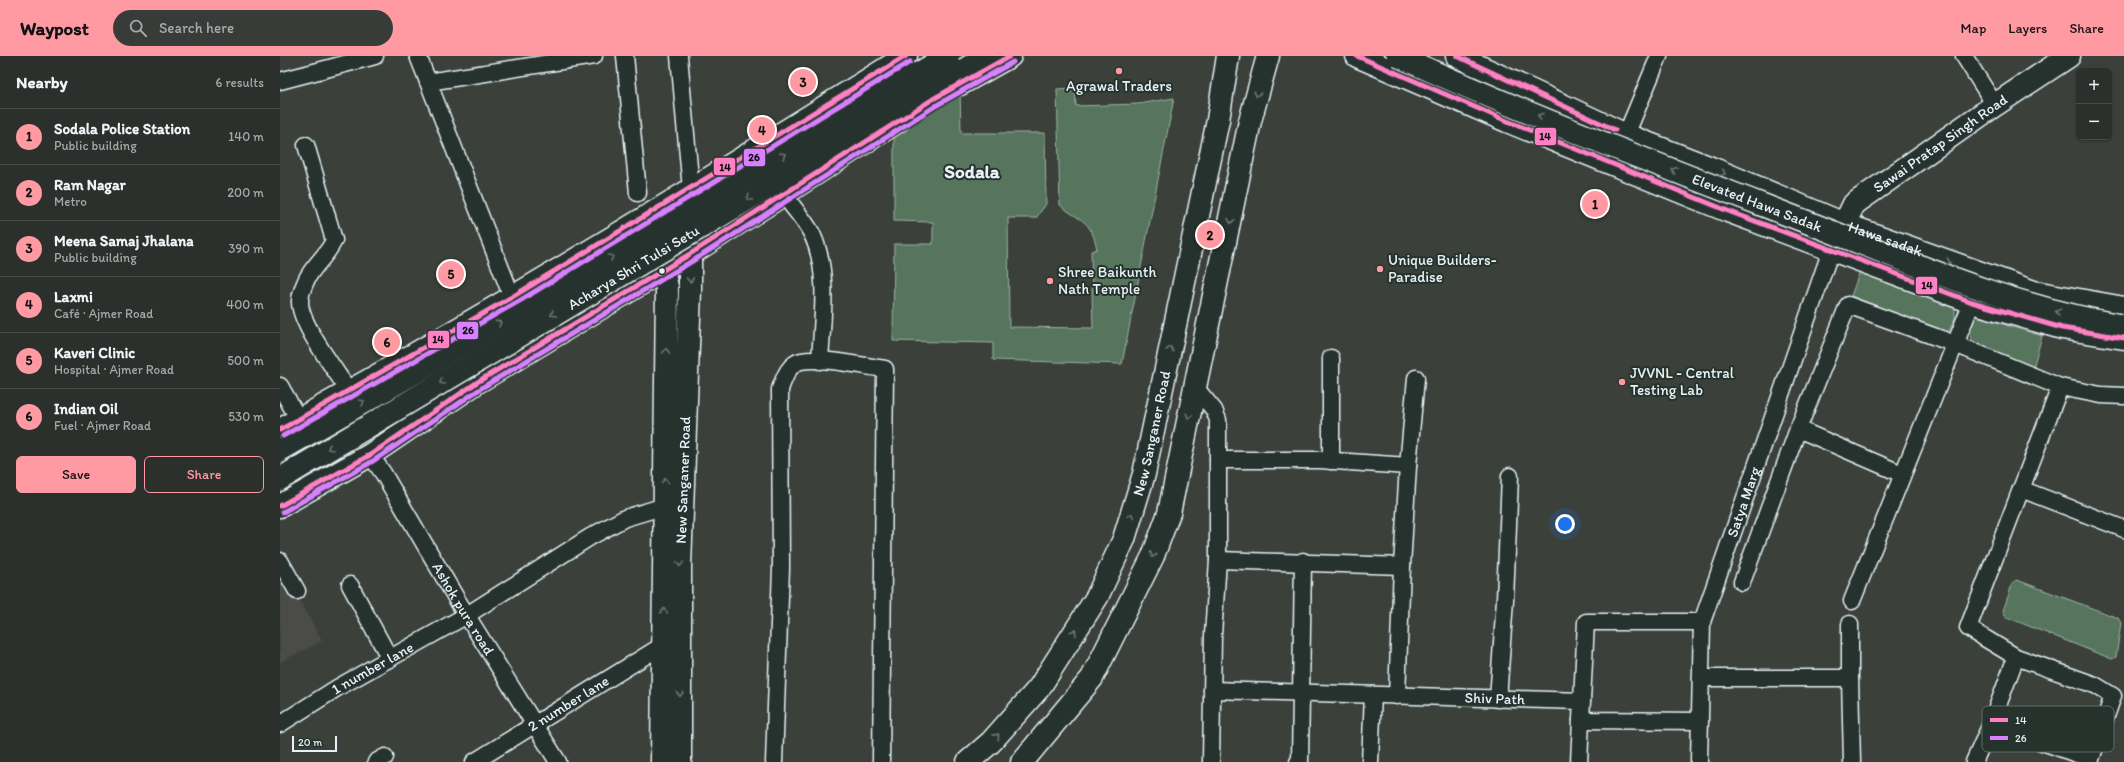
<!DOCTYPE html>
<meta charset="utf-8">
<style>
:root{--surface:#2c302c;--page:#383c38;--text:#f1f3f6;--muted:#a6a9a9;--line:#484b48;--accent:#ff9aa2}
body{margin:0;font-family:Itim,sans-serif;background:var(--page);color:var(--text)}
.controls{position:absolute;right:12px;top:12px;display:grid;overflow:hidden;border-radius:6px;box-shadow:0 1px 3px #0004}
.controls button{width:36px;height:36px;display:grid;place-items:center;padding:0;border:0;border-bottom:1px solid var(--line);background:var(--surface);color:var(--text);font:20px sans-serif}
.scale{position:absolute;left:12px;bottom:10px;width:45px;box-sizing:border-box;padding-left:4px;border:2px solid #e8f1f8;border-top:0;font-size:11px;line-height:14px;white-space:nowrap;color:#e8f1f8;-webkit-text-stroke:3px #26332d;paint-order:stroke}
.you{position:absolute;left:1285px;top:468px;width:14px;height:14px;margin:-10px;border:3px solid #fff;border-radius:50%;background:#1a73e8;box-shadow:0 0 0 6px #1a73e833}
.badge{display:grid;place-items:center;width:26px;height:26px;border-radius:50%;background:var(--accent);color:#111;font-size:13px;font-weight:700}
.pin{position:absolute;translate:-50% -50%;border:2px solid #fff;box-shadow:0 1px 4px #0006}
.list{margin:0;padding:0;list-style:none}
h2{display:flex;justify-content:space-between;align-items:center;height:52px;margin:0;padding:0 16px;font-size:17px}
h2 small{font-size:13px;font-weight:400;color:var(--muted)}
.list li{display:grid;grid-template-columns:26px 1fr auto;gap:12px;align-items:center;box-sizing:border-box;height:56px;padding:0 16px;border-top:1px solid var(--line)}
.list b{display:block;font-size:15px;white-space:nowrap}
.list p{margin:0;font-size:13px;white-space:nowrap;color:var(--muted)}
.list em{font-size:13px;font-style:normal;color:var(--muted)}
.actions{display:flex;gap:8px;padding:12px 16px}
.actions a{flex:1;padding:9px 0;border:1px solid var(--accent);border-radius:6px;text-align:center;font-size:14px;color:var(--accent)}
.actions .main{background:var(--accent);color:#111}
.icon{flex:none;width:22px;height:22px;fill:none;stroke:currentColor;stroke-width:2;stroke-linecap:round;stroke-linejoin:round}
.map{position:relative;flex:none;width:1844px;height:706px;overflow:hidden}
header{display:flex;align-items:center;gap:24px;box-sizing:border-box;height:56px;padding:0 20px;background:var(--accent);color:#111}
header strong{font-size:19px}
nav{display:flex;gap:22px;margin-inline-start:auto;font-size:14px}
.search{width:280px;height:36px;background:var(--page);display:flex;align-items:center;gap:10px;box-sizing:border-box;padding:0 14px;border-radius:22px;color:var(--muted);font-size:15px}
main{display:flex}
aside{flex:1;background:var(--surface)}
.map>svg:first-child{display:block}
.built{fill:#4c4c47}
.green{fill:#56745c;stroke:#9fb2aa}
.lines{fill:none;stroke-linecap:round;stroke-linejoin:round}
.street-casing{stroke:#e8f1f8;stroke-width:19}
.secondary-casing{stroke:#e8f1f8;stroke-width:25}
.highway-casing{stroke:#e8f1f8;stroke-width:25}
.street{stroke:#26332d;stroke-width:16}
.secondary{stroke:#26332d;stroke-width:22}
.highway{stroke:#26332d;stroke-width:22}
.secondary-bridge-casing{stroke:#e8f1f8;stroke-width:25;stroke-linecap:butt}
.highway-bridge-casing{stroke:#e8f1f8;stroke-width:25;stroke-linecap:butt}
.secondary-bridge{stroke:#26332d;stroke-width:22}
.highway-bridge{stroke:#26332d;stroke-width:22}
.bus-1-casing{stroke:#26332d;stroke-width:8}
.bus-2-casing{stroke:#26332d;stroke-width:8}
.bus-1{stroke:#ff80c5;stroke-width:5}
.bus-2{stroke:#d880ff;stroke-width:5}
.oneway{stroke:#6a7674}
.poi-dot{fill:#ff9aa2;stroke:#26332d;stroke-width:1.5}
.bus-dot{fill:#e8f1f8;stroke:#26332d;stroke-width:1.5}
.labels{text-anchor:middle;stroke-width:4;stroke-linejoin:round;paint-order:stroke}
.poi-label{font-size:15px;fill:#e8f1f8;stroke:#26332d;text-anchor:start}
.street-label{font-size:15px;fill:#e8f1f8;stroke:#26332d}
.district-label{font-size:19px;font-weight:bold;fill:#e8f1f8;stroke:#26332d}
.key{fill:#26332d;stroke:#606c6a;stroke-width:1}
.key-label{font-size:11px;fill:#e8f1f8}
.line-badge{stroke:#26332d;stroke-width:1.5}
.pale-badge-label{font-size:11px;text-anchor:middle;font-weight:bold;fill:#111}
</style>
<header>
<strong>Waypost</strong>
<div class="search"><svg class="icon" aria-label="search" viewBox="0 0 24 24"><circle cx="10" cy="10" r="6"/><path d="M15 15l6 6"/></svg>Search here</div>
<nav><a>Map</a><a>Layers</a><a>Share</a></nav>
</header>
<main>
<aside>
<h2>Nearby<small>6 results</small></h2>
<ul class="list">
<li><span class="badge">1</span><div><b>Sodala Police Station</b><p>Public building</p></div><em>140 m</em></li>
<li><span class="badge">2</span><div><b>Ram Nagar</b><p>Metro</p></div><em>200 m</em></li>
<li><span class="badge">3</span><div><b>Meena Samaj Jhalana</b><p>Public building</p></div><em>390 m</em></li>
<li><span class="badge">4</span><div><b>Laxmi</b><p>Café · Ajmer Road</p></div><em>400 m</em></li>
<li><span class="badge">5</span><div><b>Kaveri Clinic</b><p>Hospital · Ajmer Road</p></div><em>500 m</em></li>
<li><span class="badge">6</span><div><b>Indian Oil</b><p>Fuel · Ajmer Road</p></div><em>530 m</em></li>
</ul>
<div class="actions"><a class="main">Save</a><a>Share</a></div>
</aside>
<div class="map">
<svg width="1844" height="706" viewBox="0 0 1844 706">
<rect width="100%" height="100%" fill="#3b403a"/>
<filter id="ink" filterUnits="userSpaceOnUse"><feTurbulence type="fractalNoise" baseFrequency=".025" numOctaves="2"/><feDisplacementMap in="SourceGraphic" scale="8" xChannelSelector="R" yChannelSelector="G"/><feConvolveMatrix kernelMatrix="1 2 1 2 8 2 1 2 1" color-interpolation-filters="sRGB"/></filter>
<g filter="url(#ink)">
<path class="built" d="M 0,495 L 23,532 L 16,538 L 42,585 L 0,606 Z"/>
<g class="green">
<path d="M 795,32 L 796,50 L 858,48 L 894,42 L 842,308 L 713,304 L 713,287 L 613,285 L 614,188 L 653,188 L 653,166 L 614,165 L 614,75 L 680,34 L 681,77 L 765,77 L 766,148 L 756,162 L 728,162 L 729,271 L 813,272 L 811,195 L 817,193 C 810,161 801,167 780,149 L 777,33 Z"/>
<path d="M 1580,215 L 1675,250 L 1675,262 L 1669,275 L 1660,275 L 1571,240 Z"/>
<path d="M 1696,260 L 1762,280 L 1753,312 L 1695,290 C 1689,279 1689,272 1696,260 Z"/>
<path d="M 1737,524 L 1838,562 L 1841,567 L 1836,601 L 1832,603 L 1726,561 L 1723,555 L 1733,526 Z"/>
</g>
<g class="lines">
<defs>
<g id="street">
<path d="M 138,0 L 232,241"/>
<path d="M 345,0 L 358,137"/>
<path d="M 399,0 L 411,134"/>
<path d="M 1684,0 L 1715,49"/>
<path d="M 0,25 L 95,0"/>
<path d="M 148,26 L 314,0"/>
<path d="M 1346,79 L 1379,0"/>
<path d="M 26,89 L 54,184 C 47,201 31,210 25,227 C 23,232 20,239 20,245 C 19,267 56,315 69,335"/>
<path d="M 503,138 C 512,150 525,164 532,178 C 550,216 542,264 540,305"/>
<path d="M 1051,302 L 1051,405"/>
<path d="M 0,330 L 19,364"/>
<path d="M 915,331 L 934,354 L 938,364 L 938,504 L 933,579 L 931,706"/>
<path d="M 1780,331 L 1821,339 L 1844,340"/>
<path d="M 1518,373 L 1622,418"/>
<path id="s1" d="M 90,399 L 103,417 L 179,547 L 278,706"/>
<path d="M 938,404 L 1040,404 L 1128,410 L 1122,510 L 938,504"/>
<path d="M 1128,410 L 1136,322"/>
<path d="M 1741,433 L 1844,473"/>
<path d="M 0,505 L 17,535"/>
<path d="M 1462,526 L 1518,373 L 1568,249 L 1675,288 L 1780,331 L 1688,572 L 1736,601 L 1815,629 L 1833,640 L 1811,703 L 1711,668 L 1736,601"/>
<path d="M 70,529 L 110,603"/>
<path d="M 1572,545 L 1692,246"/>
<path d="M 1570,568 L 1570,622"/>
<path d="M 1421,622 L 1570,622 L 1572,706"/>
<path id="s2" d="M 932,634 L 1302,645"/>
<path d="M 1117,640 L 1122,510"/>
<path d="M 1218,643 L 1225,544 L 1230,420"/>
<path d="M 1420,665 L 1301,664 L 1306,566 L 1422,566"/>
<path id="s3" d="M 0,668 L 57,632 L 187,559 L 310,481 L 345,462 L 385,450"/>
<path d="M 96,706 L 105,701"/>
<path id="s4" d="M 194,706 L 383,589"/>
<path d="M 494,706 L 501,512 L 500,333 C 504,323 508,308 521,305 C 542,301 583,310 605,313 L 601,706"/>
<path d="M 1018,706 L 1020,705 L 1023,505"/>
<path d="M 1090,706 L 1093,639"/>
<path d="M 1299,706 L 1301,664"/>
<path id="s5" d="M 1419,706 L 1422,566 L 1551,194"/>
<path d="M 1694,706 L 1711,668"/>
</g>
<g id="secondary">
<path d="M 1077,0 L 1227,65 L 1448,155 L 1692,246 L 1782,272 L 1844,282"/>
<path id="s6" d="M 1177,0 L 1346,79 L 1436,114 L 1564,168 L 1754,236 L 1844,252"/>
<path id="s7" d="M 1558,181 L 1574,148 L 1715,49 L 1789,0"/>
<path d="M 375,197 L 383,215 L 387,231 L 382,706"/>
<path id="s8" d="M 400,706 L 400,510 L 410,234 L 410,198 L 404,183"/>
<path id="s9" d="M 688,706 L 711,686 L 759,632 L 817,541 L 844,483 L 864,418 L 938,64 L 948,0"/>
<path d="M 742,706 L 812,622 L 873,500 L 889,457 L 970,65 L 988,0"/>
</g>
<g id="highway">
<path d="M 680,28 L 730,0"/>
<path d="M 0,374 C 213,257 420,129 626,0"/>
<path d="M 0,450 L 90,399 L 199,325 L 410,198 L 618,65"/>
</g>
</defs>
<use href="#street" class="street-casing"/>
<use href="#secondary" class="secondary-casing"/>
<use href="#highway" class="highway-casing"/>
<use href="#street" class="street"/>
<use href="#secondary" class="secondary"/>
<use href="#highway" class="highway"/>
<defs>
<g id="secondary-bridge">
<path id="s10" d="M 1118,0 C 1249,60 1384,111 1519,163 C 1625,204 1730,251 1844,270"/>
</g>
<g id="highway-bridge">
<path d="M 0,394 L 145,311 L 668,0"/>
<path id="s11" d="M 0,423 L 707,0"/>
</g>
</defs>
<use href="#secondary-bridge" class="secondary-bridge-casing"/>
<use href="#highway-bridge" class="highway-bridge-casing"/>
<use href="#secondary-bridge" class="secondary-bridge"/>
<use href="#highway-bridge" class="highway-bridge"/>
<defs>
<g id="bus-1">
<path d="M 1077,0 L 1227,65 L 1448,155 L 1692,246 L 1782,272 L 1844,282"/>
<path d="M 1177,0 L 1335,74"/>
<path d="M 0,374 L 237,238 L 626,0"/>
<path d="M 0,450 L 90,399 L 199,325 L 410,198 L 653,43 L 730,0"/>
</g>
<g id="bus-2">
<path d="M 3,380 L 241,244 L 630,6"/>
<path d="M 3,456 L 93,405 L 203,331 L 414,204 L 657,49 L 733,6"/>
</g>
</defs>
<use href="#bus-1" class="bus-1-casing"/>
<use href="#bus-2" class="bus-2-casing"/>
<use href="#bus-1" class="bus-1"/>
<use href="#bus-2" class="bus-2"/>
</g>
<defs><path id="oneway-chevron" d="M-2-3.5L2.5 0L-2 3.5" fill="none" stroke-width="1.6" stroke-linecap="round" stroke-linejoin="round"/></defs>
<g class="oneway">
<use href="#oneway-chevron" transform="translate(977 38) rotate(105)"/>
<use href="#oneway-chevron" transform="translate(1260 60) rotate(-158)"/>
<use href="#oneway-chevron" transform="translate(503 99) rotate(-31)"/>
<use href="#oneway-chevron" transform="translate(1394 114) rotate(-159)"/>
<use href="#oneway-chevron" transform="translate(1443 117) rotate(23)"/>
<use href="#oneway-chevron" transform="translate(469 142) rotate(149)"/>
<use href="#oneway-chevron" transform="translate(951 165) rotate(101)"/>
<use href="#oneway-chevron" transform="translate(331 201) rotate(-31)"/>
<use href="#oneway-chevron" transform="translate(1668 206) rotate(20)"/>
<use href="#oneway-chevron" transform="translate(410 224) rotate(89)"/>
<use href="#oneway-chevron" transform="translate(1778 256) rotate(-165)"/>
<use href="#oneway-chevron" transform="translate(273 258) rotate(149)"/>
<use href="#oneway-chevron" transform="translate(219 267) rotate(-31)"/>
<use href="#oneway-chevron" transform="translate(890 293) rotate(-78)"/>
<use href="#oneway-chevron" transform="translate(386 295) rotate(-89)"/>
<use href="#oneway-chevron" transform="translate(162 326) rotate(149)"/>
<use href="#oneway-chevron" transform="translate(82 346) rotate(-30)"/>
<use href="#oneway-chevron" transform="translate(909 360) rotate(103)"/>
<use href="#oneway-chevron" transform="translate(50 392) rotate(149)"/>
<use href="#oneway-chevron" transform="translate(385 425) rotate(-89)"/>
<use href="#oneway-chevron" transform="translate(851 460) rotate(-73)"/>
<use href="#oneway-chevron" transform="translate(873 499) rotate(113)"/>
<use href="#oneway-chevron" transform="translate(400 508) rotate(91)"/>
<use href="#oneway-chevron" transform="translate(384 555) rotate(-90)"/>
<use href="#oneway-chevron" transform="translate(794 576) rotate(-58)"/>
<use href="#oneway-chevron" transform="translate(400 638) rotate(90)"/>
<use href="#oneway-chevron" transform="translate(717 680) rotate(-48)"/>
</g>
</g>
<g class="poi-dot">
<circle cx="839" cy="15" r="4"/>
<circle cx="1100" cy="213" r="4"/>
<circle cx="770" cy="225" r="4"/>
<circle cx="1342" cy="326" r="4"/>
</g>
<circle class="bus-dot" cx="382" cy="215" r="3.5"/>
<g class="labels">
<g class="poi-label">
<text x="839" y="35" text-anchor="middle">Agrawal Traders</text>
<text x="1108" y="209">Unique Builders-<tspan x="1108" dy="17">Paradise</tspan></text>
<text x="778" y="221">Shree Baikunth<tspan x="778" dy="17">Nath Temple</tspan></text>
<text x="1350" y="322">JVVNL - Central<tspan x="1350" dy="17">Testing Lab</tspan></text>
</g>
<g class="street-label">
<text dy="5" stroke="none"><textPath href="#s7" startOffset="142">Sawai Pratap Singh Road</textPath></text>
<text dy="5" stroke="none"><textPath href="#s10" startOffset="388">Elevated Hawa Sadak</textPath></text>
<text dy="5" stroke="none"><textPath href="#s6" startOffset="466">Hawa sadak</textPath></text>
<text dy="5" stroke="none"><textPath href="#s11" startOffset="412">Acharya Shri Tulsi Setu</textPath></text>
<text dy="5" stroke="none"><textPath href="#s9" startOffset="384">New Sanganer Road</textPath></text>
<text dy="5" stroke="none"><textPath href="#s8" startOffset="282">New Sanganer Road</textPath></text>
<text dy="5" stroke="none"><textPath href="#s5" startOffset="267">Satya Marg</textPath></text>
<text dy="5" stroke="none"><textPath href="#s1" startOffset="180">Ashok pura road</textPath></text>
<text dy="5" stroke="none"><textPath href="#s3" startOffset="108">1 number lane</textPath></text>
<text dy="5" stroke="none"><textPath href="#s2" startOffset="283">Shiv Path</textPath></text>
<text dy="5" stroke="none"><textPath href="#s4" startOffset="111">2 number lane</textPath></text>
</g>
<g class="district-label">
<text x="692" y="122">Sodala</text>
</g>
</g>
<rect x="1702" y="650" width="132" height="46" rx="6" class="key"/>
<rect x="1710" y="662" width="18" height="4" fill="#ff80c5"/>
<rect x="1710" y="680" width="18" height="4" fill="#d880ff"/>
<g class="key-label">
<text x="1735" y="668">14</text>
<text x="1735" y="686">26</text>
</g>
<g class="line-badge">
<rect x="1254" y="71" width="23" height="19" rx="4" fill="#ff80c5"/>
<rect x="463" y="92" width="23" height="19" rx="4" fill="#d880ff"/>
<rect x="433" y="101" width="23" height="19" rx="4" fill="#ff80c5"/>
<rect x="1635" y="220" width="23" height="19" rx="4" fill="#ff80c5"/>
<rect x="176" y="265" width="23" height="19" rx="4" fill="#d880ff"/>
<rect x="147" y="274" width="23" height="19" rx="4" fill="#ff80c5"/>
</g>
<g class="pale-badge-label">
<text x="1265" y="84">14</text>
<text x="474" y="105">26</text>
<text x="445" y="115">14</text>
<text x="1647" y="233">14</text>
<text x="188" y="278">26</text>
<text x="158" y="287">14</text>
</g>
</svg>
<div class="controls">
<button>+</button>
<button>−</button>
</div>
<div class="scale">20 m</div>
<div class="you"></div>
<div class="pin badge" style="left:1315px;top:148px">1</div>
<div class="pin badge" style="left:930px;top:179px">2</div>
<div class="pin badge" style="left:523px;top:26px">3</div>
<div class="pin badge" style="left:482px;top:74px">4</div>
<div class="pin badge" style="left:171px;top:218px">5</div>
<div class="pin badge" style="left:107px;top:286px">6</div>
</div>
</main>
